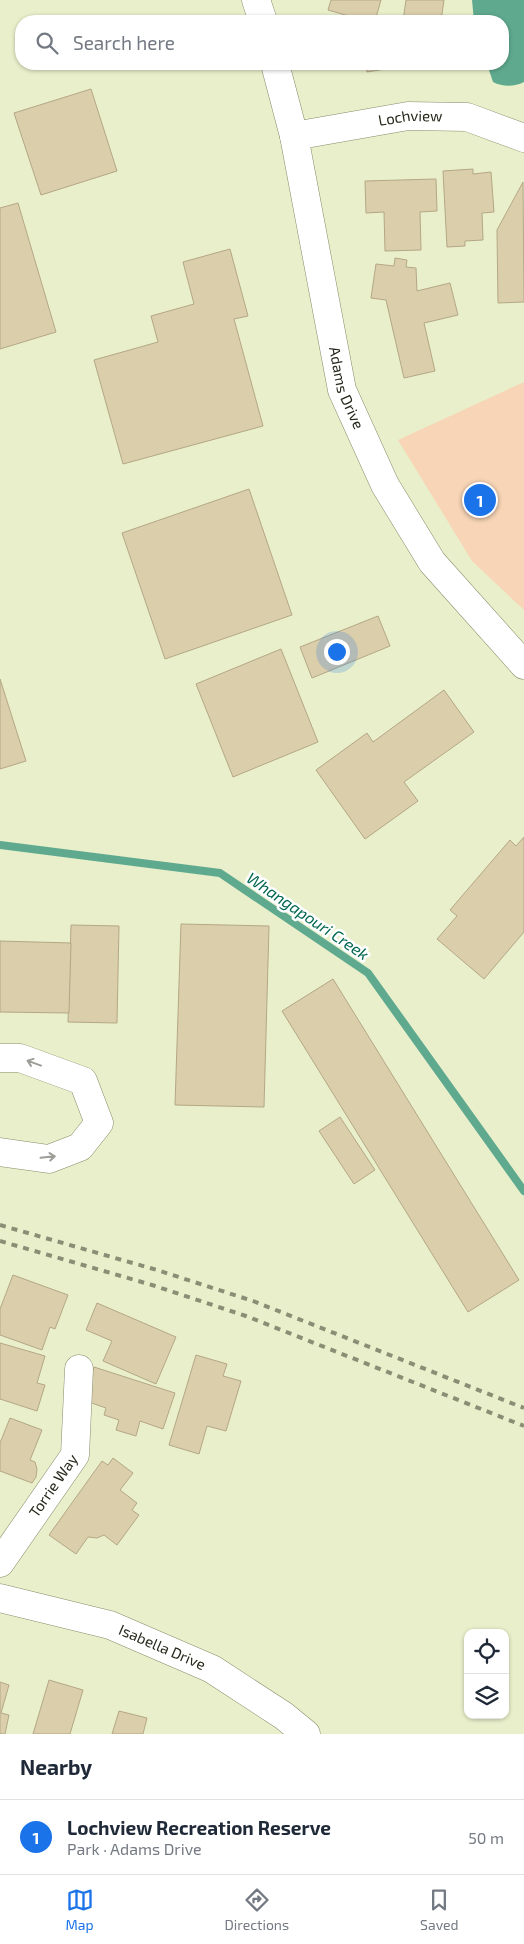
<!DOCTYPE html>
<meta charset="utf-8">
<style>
:root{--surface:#fff;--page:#f6f6f7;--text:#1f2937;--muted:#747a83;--line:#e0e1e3;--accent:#1a73e8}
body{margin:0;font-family:"Exo 2",sans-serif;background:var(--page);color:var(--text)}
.controls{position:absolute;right:15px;bottom:15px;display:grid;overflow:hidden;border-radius:10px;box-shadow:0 1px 4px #0004}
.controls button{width:45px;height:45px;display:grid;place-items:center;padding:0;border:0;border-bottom:1px solid var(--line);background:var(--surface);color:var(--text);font:25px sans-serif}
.you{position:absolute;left:336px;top:651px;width:18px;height:18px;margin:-12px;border:4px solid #fff;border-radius:50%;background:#1a73e8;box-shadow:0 0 0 8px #1a73e833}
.badge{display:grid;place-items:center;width:32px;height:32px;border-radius:50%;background:var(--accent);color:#fff;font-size:16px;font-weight:700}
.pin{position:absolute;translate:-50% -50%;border:2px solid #fff;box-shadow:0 1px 5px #0006}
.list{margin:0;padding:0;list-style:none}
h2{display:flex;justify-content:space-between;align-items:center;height:65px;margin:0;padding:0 20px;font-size:21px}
h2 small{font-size:16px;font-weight:400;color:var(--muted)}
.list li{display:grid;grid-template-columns:32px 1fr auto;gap:15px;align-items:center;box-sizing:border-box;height:75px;padding:0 20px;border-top:1px solid var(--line)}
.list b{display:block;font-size:19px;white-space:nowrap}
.list p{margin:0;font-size:16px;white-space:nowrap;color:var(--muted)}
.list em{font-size:16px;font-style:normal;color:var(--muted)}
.icon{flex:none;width:28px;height:28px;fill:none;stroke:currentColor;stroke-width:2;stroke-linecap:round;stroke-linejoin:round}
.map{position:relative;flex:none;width:524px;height:1734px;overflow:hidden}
.search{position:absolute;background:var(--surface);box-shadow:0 1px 4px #0004;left:15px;right:15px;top:15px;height:55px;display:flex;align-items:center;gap:12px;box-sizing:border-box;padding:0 18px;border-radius:20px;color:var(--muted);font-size:19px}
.sheet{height:140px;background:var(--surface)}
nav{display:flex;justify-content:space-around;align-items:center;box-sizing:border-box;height:70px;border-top:1px solid var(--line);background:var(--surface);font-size:14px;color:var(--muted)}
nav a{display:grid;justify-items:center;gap:2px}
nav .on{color:var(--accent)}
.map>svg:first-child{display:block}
.green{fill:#f8d5b6}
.water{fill:#5fa98f}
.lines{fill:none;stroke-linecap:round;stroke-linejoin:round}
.stream{stroke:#5fa98f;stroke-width:8}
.building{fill:#dbceab;stroke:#b4a785}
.minor-casing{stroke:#878d6b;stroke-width:29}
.minor{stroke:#fff;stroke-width:28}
.rail{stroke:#898e75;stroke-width:4;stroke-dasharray:6 6;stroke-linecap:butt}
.oneway{stroke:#9d9e98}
.labels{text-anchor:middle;stroke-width:5;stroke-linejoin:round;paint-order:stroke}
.street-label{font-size:15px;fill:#25281a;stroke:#fff}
.water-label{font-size:16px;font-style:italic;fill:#00674e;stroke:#fff}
</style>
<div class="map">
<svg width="524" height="1734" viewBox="0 0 524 1734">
<rect width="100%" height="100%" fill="#e8efca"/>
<path class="green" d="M 524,382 L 524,610 L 472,561 L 398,440 Z"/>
<path class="water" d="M 472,0 L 524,0 L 524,82 C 514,87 503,87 493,82 L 487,64 L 503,64 L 503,21 L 474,21 Z"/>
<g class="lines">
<path class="stream" d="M 0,845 L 220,873 L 368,973 L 524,1191"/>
</g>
<g class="building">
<path d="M 331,0 L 381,0 L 375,21 L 366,21 L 328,10 Z"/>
<path d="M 406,0 L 444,0 L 441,21 L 403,21 Z"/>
<path d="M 366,64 L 397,64 L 397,67 L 367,72 Z"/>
<path d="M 91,89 L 117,171 L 41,195 L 14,113 Z"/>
<path d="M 473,169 L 473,174 L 491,172 L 494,212 L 482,213 L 483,240 L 465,241 L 465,246 L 447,247 L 443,171 Z"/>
<path d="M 436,179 L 437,211 L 420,212 L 421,250 L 385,251 L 384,212 L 366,213 L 365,181 Z"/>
<path d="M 523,182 L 524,302 L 498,303 L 497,230 Z"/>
<path d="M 18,203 L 56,332 L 0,349 L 0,208 Z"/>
<path d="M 230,249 L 248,316 L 234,319 L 263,426 L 123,464 L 94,360 L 158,342 L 151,316 L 194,304 L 183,262 Z"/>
<path d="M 395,258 L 407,260 L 406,267 L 416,268 L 417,291 L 450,283 L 458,315 L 424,323 L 435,371 L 404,378 L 386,300 L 371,298 L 376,264 L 394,266 Z"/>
<path d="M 249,489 L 292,615 L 165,659 L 122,533 Z"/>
<path d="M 378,616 L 390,646 L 312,678 L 300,647 Z"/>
<path d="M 281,649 L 318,742 L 233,777 L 196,684 Z"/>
<path d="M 0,679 L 26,761 L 0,769 Z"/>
<path d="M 444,690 L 474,732 L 404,782 L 418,801 L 365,839 L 316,770 L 367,733 L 373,742 Z"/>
<path d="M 524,837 L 524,932 L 484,979 L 437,939 L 457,916 L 450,910 L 510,840 L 516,846 Z"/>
<path d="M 181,924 L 269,926 L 264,1107 L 175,1105 Z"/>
<path d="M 71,925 L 119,926 L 117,1023 L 68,1022 Z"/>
<path d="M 0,941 L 71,943 L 69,1013 L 0,1012 Z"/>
<path d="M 333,979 L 519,1280 L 468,1312 L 282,1011 Z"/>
<path d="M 340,1117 L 375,1170 L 354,1184 L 319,1131 Z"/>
<path d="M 13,1275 L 68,1295 L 55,1329 L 50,1327 L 42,1350 L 0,1335 L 0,1309 Z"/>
<path d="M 97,1303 L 176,1337 L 156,1384 L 103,1361 L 112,1341 L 86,1330 Z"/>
<path d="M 0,1343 L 45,1356 L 37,1383 L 45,1385 L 37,1411 L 0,1399 Z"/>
<path d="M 196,1355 L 227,1364 L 223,1376 L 241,1381 L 226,1431 L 207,1426 L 199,1454 L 169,1445 Z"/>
<path d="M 94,1367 L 175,1393 L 163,1429 L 140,1421 L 136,1436 L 116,1430 L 119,1420 L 104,1415 L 106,1408 L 83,1400 Z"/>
<path d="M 10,1418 L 42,1430 L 30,1460 L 35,1462 L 37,1469 L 36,1477 L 32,1483 L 0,1471 L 0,1443 Z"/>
<path d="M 113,1458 L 133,1473 L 120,1490 L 137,1503 L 132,1510 L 139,1515 L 117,1545 L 104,1535 L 97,1538 L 88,1537 L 76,1554 L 49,1535 L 102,1461 L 108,1465 Z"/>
<path d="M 49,1680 L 83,1690 L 70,1734 L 33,1734 Z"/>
<path d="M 0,1682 L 9,1685 L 1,1713 L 9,1715 L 5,1734 L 0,1734 Z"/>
<path d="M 119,1711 L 147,1718 L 143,1734 L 112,1734 Z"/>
</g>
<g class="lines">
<defs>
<g id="minor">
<path d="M 256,0 L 263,21"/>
<path id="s1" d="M 275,64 L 294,136 L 342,390 L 385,485 L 432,562 L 524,665"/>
<path id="s2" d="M 294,136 L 408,116 L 467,117 L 524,138"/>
<path d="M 0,1058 L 20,1058 L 83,1081 L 99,1123 L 80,1147 L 49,1159 L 0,1152"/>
<path id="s3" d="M 0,1563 L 75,1455 L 79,1369"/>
<path id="s4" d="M 0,1598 L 110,1625 L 212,1669 L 284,1716 L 306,1734"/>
</g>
</defs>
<use href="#minor" class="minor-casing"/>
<use href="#minor" class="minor"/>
<g class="rail">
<path d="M 0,1225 L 157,1270 L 253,1301 L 524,1408"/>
<path d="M 0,1241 L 152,1285 L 246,1316 L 524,1426"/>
</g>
</g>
<defs><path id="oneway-shaft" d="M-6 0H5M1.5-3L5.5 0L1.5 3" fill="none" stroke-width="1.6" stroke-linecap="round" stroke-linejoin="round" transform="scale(1.25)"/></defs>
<g class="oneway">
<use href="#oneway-shaft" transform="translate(34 1063) rotate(-160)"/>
<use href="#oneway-shaft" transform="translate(48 1157) rotate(-6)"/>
</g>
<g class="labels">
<g class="street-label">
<text dy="5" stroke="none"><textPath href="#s2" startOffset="118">Lochview</textPath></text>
<text dy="5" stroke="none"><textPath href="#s1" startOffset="332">Adams Drive</textPath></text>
<text dy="5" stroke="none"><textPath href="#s3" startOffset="94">Torrie Way</textPath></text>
<text dy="5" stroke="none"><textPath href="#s4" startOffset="170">Isabella Drive</textPath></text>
</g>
<g class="water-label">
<text transform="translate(308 916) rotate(34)" y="6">Whangapouri Creek</text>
</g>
</g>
</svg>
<div class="controls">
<button><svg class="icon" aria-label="locate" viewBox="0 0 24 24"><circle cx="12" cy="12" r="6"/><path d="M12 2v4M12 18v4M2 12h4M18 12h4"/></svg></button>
<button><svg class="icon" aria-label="layers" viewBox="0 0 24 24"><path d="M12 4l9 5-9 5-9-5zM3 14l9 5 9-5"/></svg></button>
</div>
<div class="you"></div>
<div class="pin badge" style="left:480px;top:500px">1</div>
<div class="search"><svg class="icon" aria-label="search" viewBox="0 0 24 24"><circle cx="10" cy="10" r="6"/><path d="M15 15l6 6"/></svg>Search here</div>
</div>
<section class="sheet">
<h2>Nearby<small></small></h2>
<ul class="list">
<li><span class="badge">1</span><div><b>Lochview Recreation Reserve</b><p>Park · Adams Drive</p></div><em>50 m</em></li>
</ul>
</section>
<nav>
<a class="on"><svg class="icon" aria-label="map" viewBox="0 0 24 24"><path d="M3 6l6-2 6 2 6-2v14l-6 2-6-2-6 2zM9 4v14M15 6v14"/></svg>Map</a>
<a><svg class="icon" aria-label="directions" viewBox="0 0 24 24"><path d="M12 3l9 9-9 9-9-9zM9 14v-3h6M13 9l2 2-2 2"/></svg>Directions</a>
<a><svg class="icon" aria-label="saved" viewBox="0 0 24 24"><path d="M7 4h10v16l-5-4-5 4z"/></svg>Saved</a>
</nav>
